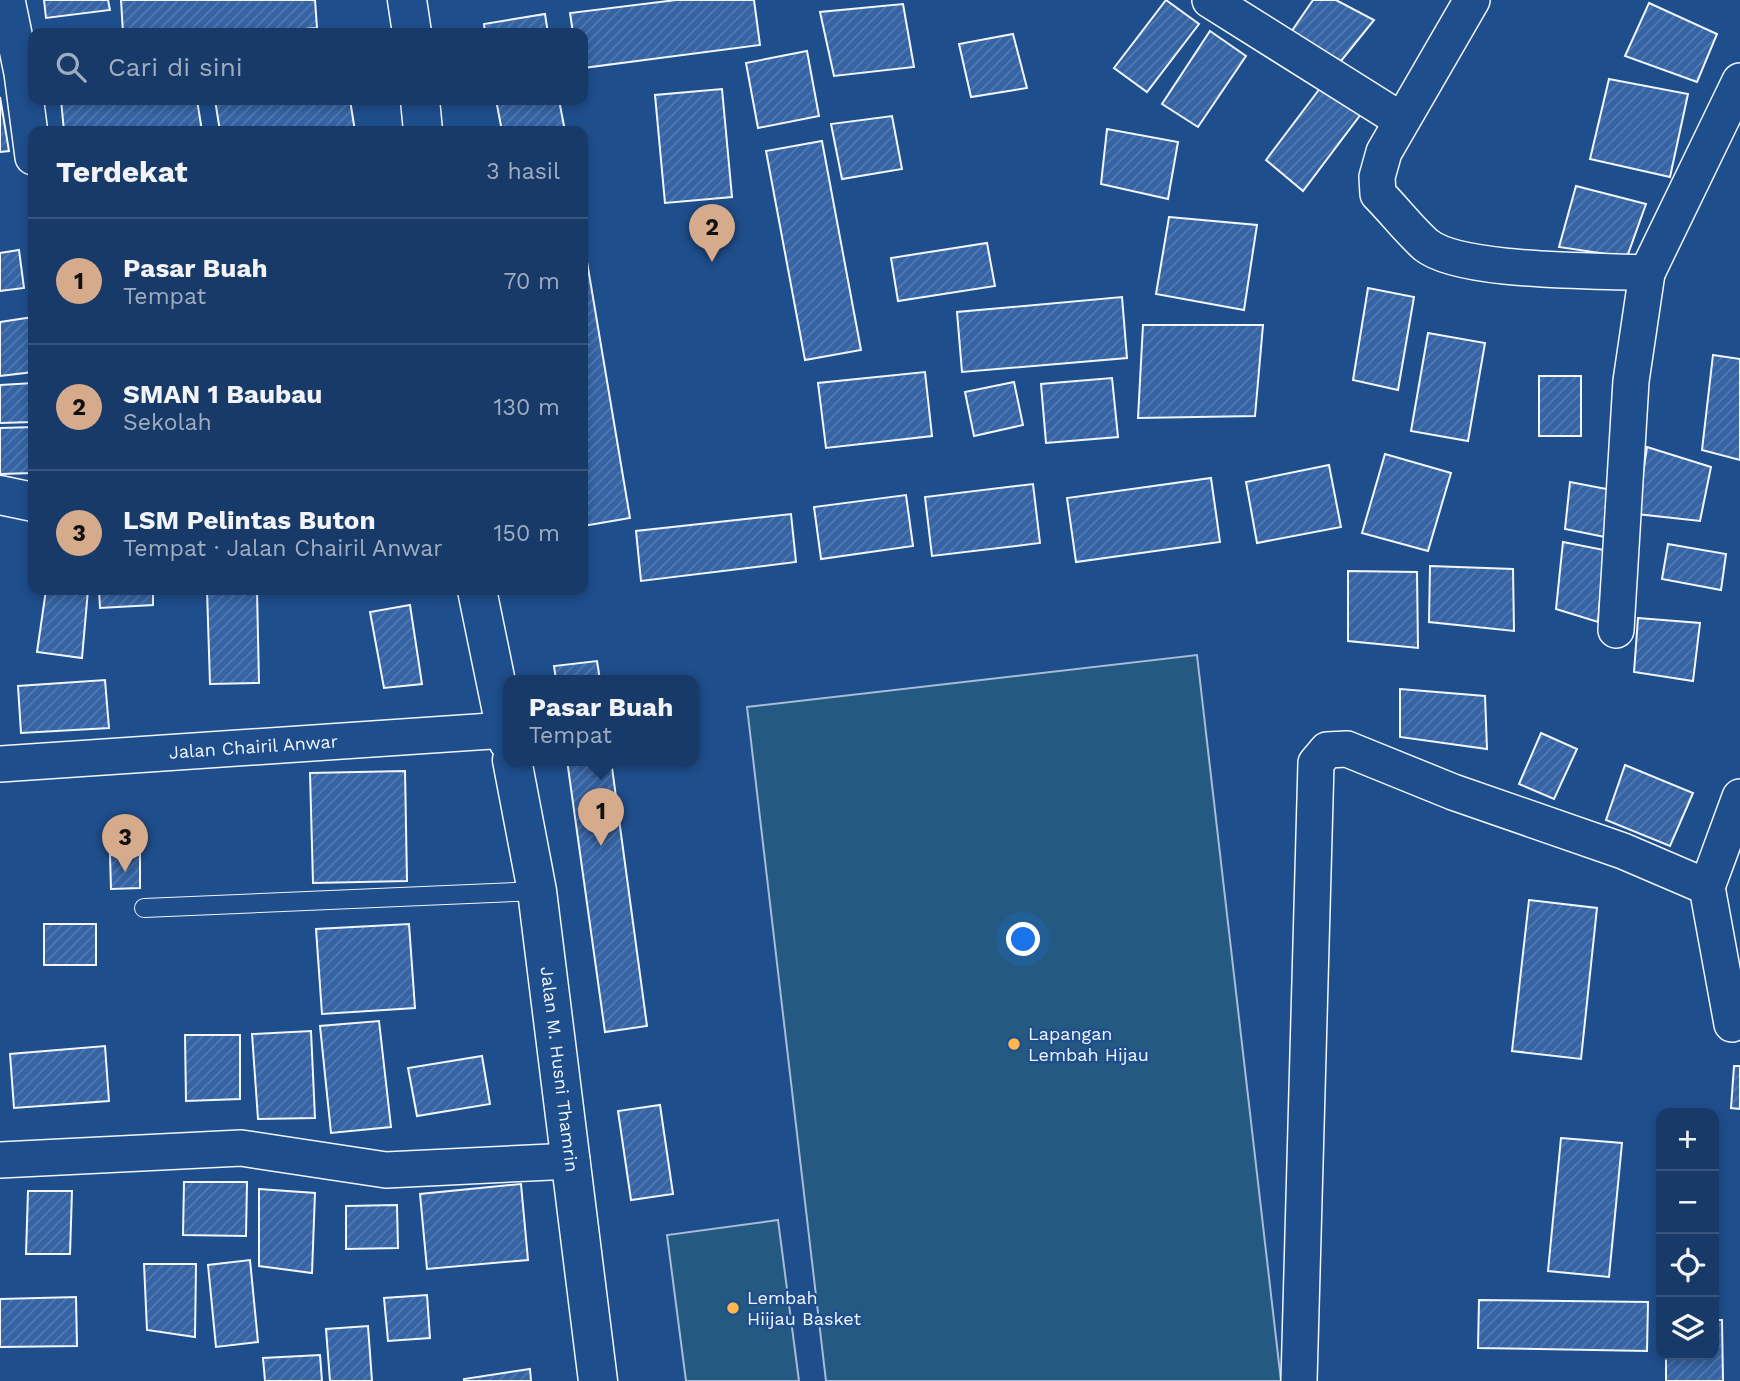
<!DOCTYPE html>
<html lang="id">
<meta charset="utf-8">
<style>
:root{--surface:#173a69;--page:#20416f;--text:#f1f3f6;--muted:#9eadc0;--line:#36547d;--accent:#d6ab8b}
body{margin:0;font-family:"Work Sans",sans-serif;background:var(--page);color:var(--text)}
.controls{position:absolute;right:21px;bottom:21px;display:grid;overflow:hidden;border-radius:14px;box-shadow:0 4px 10px #0003}
.controls button{width:63px;height:63px;display:grid;place-items:center;padding:0;border:0;border-bottom:2px solid var(--line);background:var(--surface);color:var(--text);font:35px sans-serif}
.you{position:absolute;left:1024px;top:940px;width:24px;height:24px;margin:-18px;border:5px solid #fff;border-radius:50%;background:#1a73e8;box-shadow:0 0 0 10px #1a73e833}
.badge{display:grid;place-items:center;width:46px;height:46px;border-radius:50%;background:var(--accent);color:#111;font-size:23px;font-weight:700}
.pin{position:absolute;translate:-50% -58px;filter:drop-shadow(0 2px 4px #0008)}
.pin::after{content:'';position:absolute;top:37px;width:24px;height:21px;background:inherit;clip-path:polygon(0 0,100% 0,50% 100%)}
.popup{position:absolute;left:503px;top:675px;width:196px;height:91px;box-sizing:border-box;display:grid;place-content:center;border-radius:14px;background:var(--surface);filter:drop-shadow(0 2px 5px #0005);font-size:23px;white-space:nowrap;color:var(--muted)}
.popup b{font-size:26px;color:var(--text)}
.popup::after{content:'';position:absolute;left:50%;top:100%;margin-left:-14px;border:14px solid transparent;border-top-color:var(--surface)}
.list{margin:0;padding:0;list-style:none}
h2{display:flex;justify-content:space-between;align-items:center;height:91px;margin:0;padding:0 28px;font-size:30px}
h2 small{font-size:23px;font-weight:400;color:var(--muted)}
.list li{display:grid;grid-template-columns:46px 1fr auto;gap:21px;align-items:center;box-sizing:border-box;height:126px;padding:0 28px;border-top:2px solid var(--line)}
.list b{display:block;font-size:26px;white-space:nowrap}
.list p{margin:0;font-size:23px;white-space:nowrap;color:var(--muted)}
.list em{font-size:23px;font-style:normal;color:var(--muted)}
.icon{flex:none;width:38px;height:38px;fill:none;stroke:currentColor;stroke-width:2;stroke-linecap:round;stroke-linejoin:round}
.map{position:relative;flex:none;width:1740px;height:1381px;overflow:hidden}
.search{position:absolute;background:var(--surface);box-shadow:0 4px 10px #0003;left:28px;top:28px;width:560px;height:77px;display:flex;align-items:center;gap:18px;box-sizing:border-box;padding:0 24px;border-radius:14px;color:var(--muted);font-size:26px}
.panel{position:absolute;background:var(--surface);box-shadow:0 4px 10px #0003;left:28px;top:126px;width:560px;height:469px;border-radius:14px}
.map>svg:first-child{display:block}
.pitch{fill:#245a82;stroke:#a8bbd7;stroke-width:2}
.building{fill:url(#building-hatch);stroke:#f2f6ff;stroke-width:2}
.lines{fill:none;stroke-linecap:round;stroke-linejoin:round}
.service-casing{stroke:#f2f6ff;stroke-width:20}
.minor-casing{stroke:#f2f6ff;stroke-width:38}
.tertiary-casing{stroke:#f2f6ff;stroke-width:41}
.secondary-casing{stroke:#f2f6ff;stroke-width:41}
.service{stroke:#1f4e8c;stroke-width:18}
.minor{stroke:#1f4e8c;stroke-width:35}
.tertiary{stroke:#1f4e8c;stroke-width:38}
.secondary{stroke:#1f4e8c;stroke-width:38}
.poi-dot{fill:#ffb74d;stroke:#1f4e8c;stroke-width:2.5}
.labels{text-anchor:middle;stroke-width:5;stroke-linejoin:round;paint-order:stroke}
.street-label{font-size:18px;fill:#f2f6ff;stroke:#1f4e8c}
.poi-label{font-size:18px;fill:#f2f6ff;stroke:#1f4e8c;text-anchor:start}
</style>
<div class="map">
<svg width="1740" height="1381" viewBox="0 0 1740 1381">
<defs>
<pattern id="building-hatch" width="6" height="6" patternUnits="userSpaceOnUse" patternTransform="scale(1.75)"><rect width="6" height="6" fill="#3563a3"/><path d="M-1 1l2-2M0 6l6-6M5 7l2-2" fill="none" stroke="#537ab1"/></pattern>
</defs>
<rect width="100%" height="100%" fill="#1f4e8c"/>
<g class="pitch">
<path d="M 1197,655 L 1281,1381 L 826,1381 L 747,707 Z"/>
<path d="M 778,1220 L 799,1381 L 686,1381 L 667,1235 Z"/>
</g>
<g class="building">
<path d="M 44,0 L 108,0 L 110,10 L 46,18 Z"/>
<path d="M 121,0 L 315,0 L 317,28 L 251,33 L 123,33 Z"/>
<path d="M 676,0 L 754,0 L 760,45 L 583,68 L 583,33 L 573,33 L 570,13 Z"/>
<path d="M 1166,0 L 1199,24 L 1147,92 L 1114,68 Z"/>
<path d="M 1313,0 L 1336,0 L 1374,20 L 1341,61 L 1289,35 Z"/>
<path d="M 1649,3 L 1717,34 L 1697,82 L 1625,56 Z"/>
<path d="M 903,4 L 914,67 L 834,76 L 820,12 Z"/>
<path d="M 545,14 L 548,33 L 485,33 L 484,24 Z"/>
<path d="M 1210,31 L 1246,56 L 1198,127 L 1162,104 Z"/>
<path d="M 1013,34 L 1027,88 L 971,97 L 959,44 Z"/>
<path d="M 807,51 L 819,116 L 758,128 L 746,63 Z"/>
<path d="M 1609,79 L 1688,94 L 1670,177 L 1590,159 Z"/>
<path d="M 1321,87 L 1361,114 L 1303,191 L 1266,160 Z"/>
<path d="M 722,89 L 732,197 L 665,203 L 655,95 Z"/>
<path d="M 0,97 L 9,151 L 0,152 Z"/>
<path d="M 61,100 L 197,100 L 202,131 L 64,131 Z"/>
<path d="M 215,100 L 350,100 L 355,131 L 220,131 Z"/>
<path d="M 496,100 L 559,100 L 565,131 L 502,131 Z"/>
<path d="M 892,116 L 902,169 L 842,179 L 831,124 Z"/>
<path d="M 1107,129 L 1178,142 L 1168,199 L 1101,184 Z"/>
<path d="M 822,141 L 861,350 L 805,360 L 766,151 Z"/>
<path d="M 1576,186 L 1646,204 L 1627,257 L 1559,247 Z"/>
<path d="M 1169,217 L 1257,225 L 1244,310 L 1156,294 Z"/>
<path d="M 583,238 L 630,518 L 583,526 Z"/>
<path d="M 987,243 L 995,286 L 898,301 L 891,258 Z"/>
<path d="M 19,250 L 24,288 L 0,291 L 0,253 Z"/>
<path d="M 1368,288 L 1414,297 L 1398,390 L 1353,380 Z"/>
<path d="M 1122,297 L 1127,358 L 962,372 L 957,312 Z"/>
<path d="M 33,317 L 33,372 L 0,376 L 0,322 Z"/>
<path d="M 1143,325 L 1263,325 L 1255,416 L 1138,418 Z"/>
<path d="M 1428,333 L 1485,343 L 1468,441 L 1411,431 Z"/>
<path d="M 1713,355 L 1740,359 L 1740,460 L 1702,450 Z"/>
<path d="M 925,372 L 932,436 L 826,448 L 818,383 Z"/>
<rect x="1539" y="376" width="42" height="60"/>
<path d="M 1112,378 L 1118,437 L 1046,443 L 1041,384 Z"/>
<path d="M 1014,382 L 1023,425 L 974,436 L 965,392 Z"/>
<path d="M 33,383 L 33,422 L 0,423 L 0,385 Z"/>
<path d="M 33,427 L 33,473 L 0,474 L 0,428 Z"/>
<path d="M 1647,447 L 1711,467 L 1700,521 L 1637,514 Z"/>
<path d="M 1385,454 L 1451,473 L 1428,551 L 1362,533 Z"/>
<path d="M 1329,465 L 1341,527 L 1257,543 L 1246,482 Z"/>
<path d="M 1211,478 L 1220,542 L 1076,562 L 1067,498 Z"/>
<path d="M 1570,482 L 1617,491 L 1610,538 L 1565,529 Z"/>
<path d="M 1033,484 L 1040,543 L 932,556 L 925,497 Z"/>
<path d="M 906,495 L 913,546 L 821,559 L 814,507 Z"/>
<path d="M 791,514 L 796,562 L 641,581 L 636,531 Z"/>
<path d="M 1563,542 L 1604,550 L 1598,622 L 1556,609 Z"/>
<path d="M 1668,544 L 1726,554 L 1721,590 L 1662,579 Z"/>
<path d="M 1430,566 L 1513,569 L 1514,631 L 1429,622 Z"/>
<path d="M 1348,571 L 1417,572 L 1418,648 L 1348,641 Z"/>
<path d="M 46,590 L 88,590 L 82,658 L 37,652 Z"/>
<path d="M 99,590 L 153,590 L 153,605 L 100,608 Z"/>
<path d="M 207,590 L 257,590 L 259,683 L 210,684 Z"/>
<path d="M 410,605 L 422,684 L 384,688 L 370,612 Z"/>
<path d="M 1638,618 L 1700,623 L 1693,681 L 1634,672 Z"/>
<path d="M 597,661 L 600,680 L 556,680 L 554,666 Z"/>
<path d="M 105,680 L 109,728 L 21,733 L 18,686 Z"/>
<path d="M 1400,689 L 1485,696 L 1487,749 L 1400,737 Z"/>
<path d="M 1541,733 L 1577,749 L 1554,799 L 1519,784 Z"/>
<path d="M 567,760 L 611,760 L 647,1026 L 605,1032 Z"/>
<path d="M 1625,765 L 1693,793 L 1670,846 L 1606,820 Z"/>
<path d="M 405,771 L 407,881 L 313,883 L 310,773 Z"/>
<path d="M 110,855 L 140,855 L 140,888 L 111,889 Z"/>
<path d="M 1529,900 L 1597,908 L 1581,1059 L 1512,1051 Z"/>
<rect x="44" y="924" width="52" height="41"/>
<path d="M 409,924 L 415,1008 L 322,1014 L 316,929 Z"/>
<path d="M 379,1021 L 391,1127 L 331,1133 L 320,1026 Z"/>
<path d="M 311,1031 L 315,1118 L 258,1119 L 252,1034 Z"/>
<path d="M 185,1035 L 240,1035 L 240,1099 L 186,1101 Z"/>
<path d="M 105,1046 L 109,1101 L 14,1108 L 10,1054 Z"/>
<path d="M 482,1056 L 490,1104 L 417,1116 L 408,1068 Z"/>
<path d="M 1734,1066 L 1740,1066 L 1740,1109 L 1731,1108 Z"/>
<path d="M 660,1105 L 673,1194 L 631,1200 L 618,1111 Z"/>
<path d="M 1561,1138 L 1622,1143 L 1609,1277 L 1548,1271 Z"/>
<path d="M 184,1182 L 247,1182 L 246,1236 L 183,1235 Z"/>
<path d="M 521,1184 L 528,1260 L 427,1269 L 420,1194 Z"/>
<path d="M 259,1189 L 315,1193 L 312,1273 L 259,1266 Z"/>
<path d="M 28,1191 L 72,1191 L 70,1254 L 26,1254 Z"/>
<path d="M 397,1205 L 398,1248 L 346,1249 L 346,1206 Z"/>
<path d="M 250,1260 L 258,1342 L 216,1347 L 208,1265 Z"/>
<path d="M 144,1264 L 196,1264 L 195,1337 L 147,1330 Z"/>
<path d="M 427,1295 L 430,1338 L 388,1341 L 384,1298 Z"/>
<path d="M 76,1297 L 77,1346 L 0,1347 L 0,1299 Z"/>
<path d="M 1479,1300 L 1648,1302 L 1647,1351 L 1478,1348 Z"/>
<path d="M 1714,1320 L 1722,1320 L 1723,1381 L 1666,1381 L 1666,1355 L 1714,1355 Z"/>
<path d="M 368,1326 L 372,1381 L 330,1381 L 326,1329 Z"/>
<path d="M 320,1355 L 322,1381 L 265,1381 L 263,1358 Z"/>
<path d="M 530,1369 L 531,1381 L 464,1381 L 464,1379 Z"/>
</g>
<g class="lines">
<defs>
<path id="service" d="M 144,908 L 537,891"/>
<g id="minor">
<path d="M 7,0 L 22,73 L 33,157"/>
<path d="M 1210,0 L 1401,120"/>
<path d="M 1472,0 L 1384,152 L 1377,177 L 1378,194 C 1394,210 1409,230 1426,245 C 1461,273 1598,270 1647,273 L 1740,81"/>
<path d="M 1616,630 L 1631,381 L 1647,273"/>
<path id="s1" d="M 0,764 L 506,730"/>
<path d="M 1707,887 L 1740,797"/>
<path d="M 0,1160 L 241,1148 L 386,1170 L 572,1161"/>
<path d="M 1299,1381 L 1316,763 L 1327,750 L 1347,749 L 1453,792 L 1623,851 L 1707,887 L 1732,1024"/>
</g>
<path id="tertiary" d="M 0,495 L 33,502"/>
<g id="secondary">
<path d="M 407,0 L 412,33"/>
<path d="M 420,100 L 423,131"/>
<path d="M 477,590 L 508,741"/>
<path id="s2" d="M 512,760 L 537,891 L 598,1381"/>
</g>
</defs>
<use href="#service" class="service-casing"/>
<use href="#minor" class="minor-casing"/>
<use href="#tertiary" class="tertiary-casing"/>
<use href="#secondary" class="secondary-casing"/>
<use href="#service" class="service"/>
<use href="#minor" class="minor"/>
<use href="#tertiary" class="tertiary"/>
<use href="#secondary" class="secondary"/>
</g>
<g class="poi-dot">
<circle cx="1014" cy="1044" r="7"/>
<circle cx="733" cy="1308" r="7"/>
</g>
<g class="labels">
<g class="street-label">
<text dy="6" stroke="none"><textPath href="#s1" startOffset="254">Jalan Chairil Anwar</textPath></text>
<text dy="6" stroke="none"><textPath href="#s2" startOffset="313">Jalan M. Husni Thamrin</textPath></text>
</g>
<g class="poi-label">
<text x="1028" y="1040">Lapangan<tspan x="1028" dy="21">Lembah Hijau</tspan></text>
<text x="747" y="1304">Lembah<tspan x="747" dy="21">Hiijau Basket</tspan></text>
</g>
</g>
</svg>
<div class="controls">
<button>+</button>
<button>−</button>
<button><svg class="icon" aria-label="locate" viewBox="0 0 24 24"><circle cx="12" cy="12" r="6"/><path d="M12 2v4M12 18v4M2 12h4M18 12h4"/></svg></button>
<button><svg class="icon" aria-label="layers" viewBox="0 0 24 24"><path d="M12 4l9 5-9 5-9-5zM3 14l9 5 9-5"/></svg></button>
</div>
<div class="you"></div>
<div class="pin badge" style="left:601px;top:846px">1</div>
<div class="popup"><b>Pasar Buah</b>Tempat</div>
<div class="pin badge" style="left:712px;top:262px">2</div>
<div class="pin badge" style="left:125px;top:872px">3</div>
<div class="search"><svg class="icon" aria-label="search" viewBox="0 0 24 24"><circle cx="10" cy="10" r="6"/><path d="M15 15l6 6"/></svg>Cari di sini</div>
<section class="panel">
<h2>Terdekat<small>3 hasil</small></h2>
<ul class="list">
<li><span class="badge">1</span><div><b>Pasar Buah</b><p>Tempat</p></div><em>70 m</em></li>
<li><span class="badge">2</span><div><b>SMAN 1 Baubau</b><p>Sekolah</p></div><em>130 m</em></li>
<li><span class="badge">3</span><div><b>LSM Pelintas Buton</b><p>Tempat · Jalan Chairil Anwar</p></div><em>150 m</em></li>
</ul>
</section>
</div>
